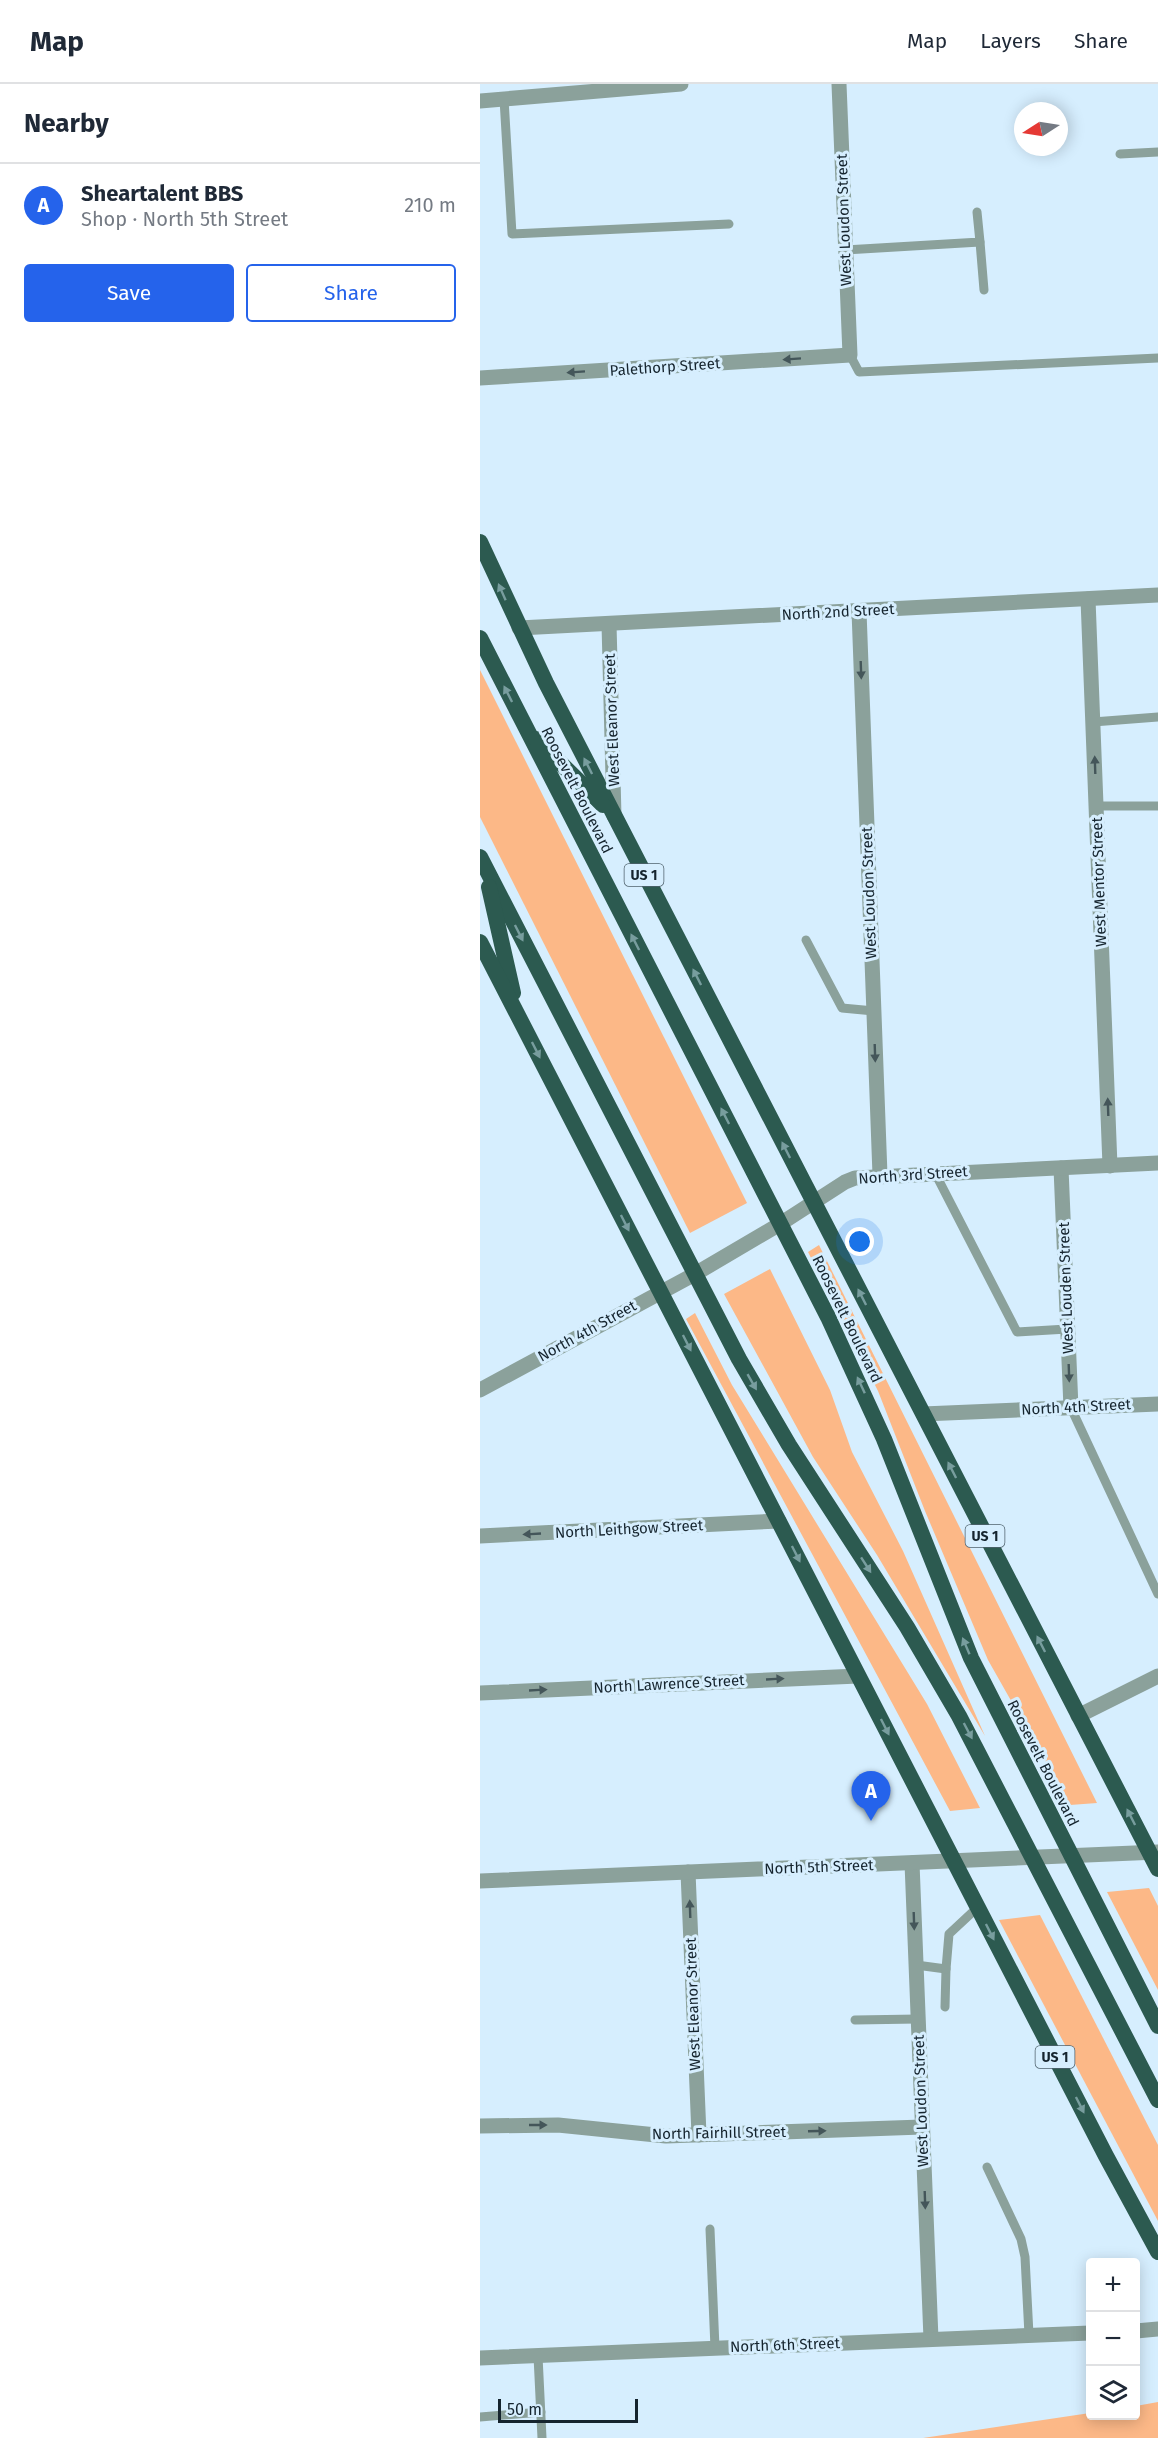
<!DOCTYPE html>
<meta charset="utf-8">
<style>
:root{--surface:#fff;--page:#f6f6f7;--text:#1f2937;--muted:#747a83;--line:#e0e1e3;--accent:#2563eb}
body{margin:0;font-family:"Fira Sans",sans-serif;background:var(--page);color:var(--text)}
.controls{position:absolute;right:18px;bottom:18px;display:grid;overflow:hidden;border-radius:6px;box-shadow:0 3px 15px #0003}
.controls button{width:54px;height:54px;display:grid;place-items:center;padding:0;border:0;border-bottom:2px solid var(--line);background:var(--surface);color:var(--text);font:30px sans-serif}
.compass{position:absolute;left:534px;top:18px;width:54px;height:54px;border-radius:50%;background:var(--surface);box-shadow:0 3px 15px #0003;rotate:258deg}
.scale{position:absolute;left:18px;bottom:15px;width:140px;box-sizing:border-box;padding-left:6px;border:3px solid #15242e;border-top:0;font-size:16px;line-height:21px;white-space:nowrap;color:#15242e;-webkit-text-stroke:4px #d6eefe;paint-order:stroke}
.you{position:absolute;left:380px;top:1158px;width:21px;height:21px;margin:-15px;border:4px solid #fff;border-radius:50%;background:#1a73e8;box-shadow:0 0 0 9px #1a73e833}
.badge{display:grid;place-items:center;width:39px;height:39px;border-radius:50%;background:var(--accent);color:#fff;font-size:20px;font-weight:700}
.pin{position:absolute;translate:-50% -50px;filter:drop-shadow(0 2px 3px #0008)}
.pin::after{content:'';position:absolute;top:32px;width:21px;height:18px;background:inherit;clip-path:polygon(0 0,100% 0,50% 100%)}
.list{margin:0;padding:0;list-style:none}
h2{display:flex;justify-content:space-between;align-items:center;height:78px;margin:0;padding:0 24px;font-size:26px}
h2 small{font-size:20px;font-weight:400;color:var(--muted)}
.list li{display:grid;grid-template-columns:39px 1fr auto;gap:18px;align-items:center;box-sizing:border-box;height:84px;padding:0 24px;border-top:2px solid var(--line)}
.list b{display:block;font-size:22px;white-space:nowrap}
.list p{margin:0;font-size:20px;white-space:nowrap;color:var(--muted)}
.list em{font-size:20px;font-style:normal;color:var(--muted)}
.actions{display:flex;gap:12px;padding:18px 24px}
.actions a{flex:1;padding:14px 0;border:2px solid var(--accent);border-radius:6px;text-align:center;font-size:21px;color:var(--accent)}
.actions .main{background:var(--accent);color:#fff}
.icon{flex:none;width:33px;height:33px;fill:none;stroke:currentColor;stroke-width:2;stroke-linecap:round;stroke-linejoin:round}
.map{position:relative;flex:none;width:678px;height:2354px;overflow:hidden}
header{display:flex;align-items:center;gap:36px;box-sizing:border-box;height:84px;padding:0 30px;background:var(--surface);border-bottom:2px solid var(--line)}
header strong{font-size:28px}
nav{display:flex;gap:33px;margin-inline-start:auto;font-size:21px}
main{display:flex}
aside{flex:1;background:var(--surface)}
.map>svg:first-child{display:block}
.green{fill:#fcb887}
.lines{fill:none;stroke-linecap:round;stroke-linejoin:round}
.service{stroke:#8ba19b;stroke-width:9}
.minor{stroke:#8ba19b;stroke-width:15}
.tertiary{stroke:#8ba19b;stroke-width:15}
.trunk{stroke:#2c5a50;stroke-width:16}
.oneway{fill:#44565a}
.oneway2{fill:#789d9e}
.labels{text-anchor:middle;stroke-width:6;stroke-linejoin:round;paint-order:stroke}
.shield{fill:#d6eefe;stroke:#4f616c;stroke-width:1.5}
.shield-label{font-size:14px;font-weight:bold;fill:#15242e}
.street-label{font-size:15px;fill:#15242e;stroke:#d6eefe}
</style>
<header>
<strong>Map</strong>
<nav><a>Map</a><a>Layers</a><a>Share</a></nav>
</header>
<main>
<aside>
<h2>Nearby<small></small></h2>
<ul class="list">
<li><span class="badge">A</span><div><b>Sheartalent BBS</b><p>Shop · North 5th Street</p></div><em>210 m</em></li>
</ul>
<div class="actions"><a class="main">Save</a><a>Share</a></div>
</aside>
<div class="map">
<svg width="678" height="2354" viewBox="0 0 678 2354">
<rect width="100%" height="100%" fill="#d6eefe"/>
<g class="green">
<path d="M 0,586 L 267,1119 L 210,1149 L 0,733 Z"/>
<path d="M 339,1161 L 617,1719 L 590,1721 L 508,1576 L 445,1427 L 398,1307 L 328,1168 Z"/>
<path d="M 290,1185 L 350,1306 L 372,1368 L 423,1467 L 505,1652 L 397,1471 L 333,1373 L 244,1210 Z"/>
<path d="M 215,1229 L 252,1301 L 447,1620 L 500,1724 L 470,1727 L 206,1235 Z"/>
<path d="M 669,1804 L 678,1822 L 678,1906 L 627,1808 Z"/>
<path d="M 560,1831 L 678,2061 L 678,2137 L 519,1836 Z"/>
<path d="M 678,2318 L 678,2354 L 443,2354 L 610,2329 L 610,2332 L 656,2332 L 656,2322 Z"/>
</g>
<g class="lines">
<g class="service">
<path d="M 24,15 L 32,150 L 249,140"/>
<path d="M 640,70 L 678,68"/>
<path d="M 500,158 L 504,206"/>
<path d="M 365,166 L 500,158 L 497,128"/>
<path d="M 370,271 L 379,288 L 678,274"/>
<path d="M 613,638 L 678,633"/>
<path d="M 616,722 L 678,722"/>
<path d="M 326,856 L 362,924 L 394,927"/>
<path d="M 455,1089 L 537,1248 L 587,1245"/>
<path d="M 591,1324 L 678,1510"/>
<path d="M 436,1881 L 466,1885 L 465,1923"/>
<path d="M 466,1885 L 469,1850 L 498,1823"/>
<path d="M 375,1936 L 438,1935"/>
<path d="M 507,2083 L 541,2155 L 545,2173 L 549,2251"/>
<path d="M 230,2145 L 235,2264"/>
<path d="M 58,2272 L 62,2354"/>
<path d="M 0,2333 L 61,2328"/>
</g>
<g class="minor">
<path d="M 0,294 L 370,271 L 359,0"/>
<path d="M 608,515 L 630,1082"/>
<path d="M 379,527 L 400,1091"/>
<path d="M 129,540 L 134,732"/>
<path d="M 39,544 L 678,511"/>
<path d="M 581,1084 L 591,1324"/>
<path d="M 0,1306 L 215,1190 L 300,1140 L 365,1098 L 375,1094 L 678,1079"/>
<path d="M 443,1330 L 678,1320"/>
<path d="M 0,1452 L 299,1437"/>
<path d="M 0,1609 L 378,1592"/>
<path d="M 598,1632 L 678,1592"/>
<path d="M 432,1779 L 451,2255"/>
<path d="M 208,1788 L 219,2051"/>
<path d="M 0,2042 L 78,2041 L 186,2052 L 442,2043"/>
<path d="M 656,2247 L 678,2245"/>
<path d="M 0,2274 L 610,2249"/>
</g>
<g class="tertiary">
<path d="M 0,17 L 201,0"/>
<path d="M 0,1797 L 678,1768"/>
</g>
<g class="trunk">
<path d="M 0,458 L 66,599 L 678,1785"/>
<path d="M 0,554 L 348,1233 L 404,1355 L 491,1574 L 678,1942"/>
<path d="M 56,655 L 123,721"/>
<path d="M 0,773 L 259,1275 L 309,1361 L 427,1543 L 479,1632 L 678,2016"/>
<path d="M 9,803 L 33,909"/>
<path d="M 0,858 L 626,2072 L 678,2168"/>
</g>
</g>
<defs><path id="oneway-solid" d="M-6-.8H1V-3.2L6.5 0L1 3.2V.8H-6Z" transform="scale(1.5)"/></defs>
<g class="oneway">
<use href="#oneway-solid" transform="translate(312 275) rotate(176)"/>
<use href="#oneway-solid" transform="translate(96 288) rotate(176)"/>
<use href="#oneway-solid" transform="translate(381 586) rotate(88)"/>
<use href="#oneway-solid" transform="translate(615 681) rotate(-92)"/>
<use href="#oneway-solid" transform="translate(395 969) rotate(88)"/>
<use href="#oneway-solid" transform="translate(628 1023) rotate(-92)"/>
<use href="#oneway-solid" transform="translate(589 1289) rotate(88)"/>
<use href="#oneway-solid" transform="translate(52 1450) rotate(177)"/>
<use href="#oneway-solid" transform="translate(295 1595) rotate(-3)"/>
<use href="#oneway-solid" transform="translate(58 1606) rotate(-3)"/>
<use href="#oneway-solid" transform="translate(210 1825) rotate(-92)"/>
<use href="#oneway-solid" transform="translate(434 1837) rotate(88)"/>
<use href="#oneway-solid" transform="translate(58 2041)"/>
<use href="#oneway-solid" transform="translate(337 2047) rotate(-2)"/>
<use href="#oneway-solid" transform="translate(445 2116) rotate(88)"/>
</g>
<g class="oneway2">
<use href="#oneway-solid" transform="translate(22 508) rotate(-114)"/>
<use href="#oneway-solid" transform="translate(28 610) rotate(-117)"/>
<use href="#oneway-solid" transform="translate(108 682) rotate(-117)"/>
<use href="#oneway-solid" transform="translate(39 849) rotate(63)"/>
<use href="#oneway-solid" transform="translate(155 858) rotate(-117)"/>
<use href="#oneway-solid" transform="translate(217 893) rotate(-117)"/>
<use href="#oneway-solid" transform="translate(56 966) rotate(63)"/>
<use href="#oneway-solid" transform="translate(245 1032) rotate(-117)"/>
<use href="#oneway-solid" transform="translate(306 1066) rotate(-117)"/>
<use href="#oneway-solid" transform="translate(145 1139) rotate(63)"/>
<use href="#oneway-solid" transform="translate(382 1213) rotate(-117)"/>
<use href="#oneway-solid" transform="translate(207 1259) rotate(63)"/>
<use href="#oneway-solid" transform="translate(272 1298) rotate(60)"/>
<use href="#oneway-solid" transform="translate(381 1301) rotate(-115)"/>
<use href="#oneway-solid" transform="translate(472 1386) rotate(-117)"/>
<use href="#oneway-solid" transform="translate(316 1470) rotate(63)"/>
<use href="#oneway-solid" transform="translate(386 1481) rotate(57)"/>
<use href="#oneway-solid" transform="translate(561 1560) rotate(-117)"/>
<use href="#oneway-solid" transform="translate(486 1562) rotate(-113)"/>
<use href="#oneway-solid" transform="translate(405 1643) rotate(63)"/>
<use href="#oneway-solid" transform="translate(488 1647) rotate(62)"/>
<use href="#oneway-solid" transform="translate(651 1733) rotate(-117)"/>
<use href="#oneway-solid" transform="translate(510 1848) rotate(63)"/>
<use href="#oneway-solid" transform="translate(600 2021) rotate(63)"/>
</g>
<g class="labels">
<g class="shield">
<rect x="144.5" y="780" width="39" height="22" rx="4.5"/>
<rect x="485.5" y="1441" width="39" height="22" rx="4.5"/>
<rect x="555.5" y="1962" width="39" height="22" rx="4.5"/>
</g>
<g class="shield-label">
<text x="164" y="796">US 1</text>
<text x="505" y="1457">US 1</text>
<text x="575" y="1978">US 1</text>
</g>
<g class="street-label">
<text transform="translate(364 136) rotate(-92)" y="5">West Loudon Street</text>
<text transform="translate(185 283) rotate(-4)" y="5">Palethorp Street</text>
<text transform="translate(358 528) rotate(-3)" y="5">North 2nd Street</text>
<text transform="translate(132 636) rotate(-92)" y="5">West Eleanor Street</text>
<text transform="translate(97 706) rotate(63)" y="5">Roosevelt Boulevard</text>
<text transform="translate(619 798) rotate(-92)" y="5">West Mentor Street</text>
<text transform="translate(389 809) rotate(-92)" y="5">West Loudon Street</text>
<text transform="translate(433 1091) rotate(-4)" y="5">North 3rd Street</text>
<text transform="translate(586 1204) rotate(-92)" y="5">West Louden Street</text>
<text transform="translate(367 1235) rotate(64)" y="5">Roosevelt Boulevard</text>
<text transform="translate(107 1247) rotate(-29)" y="5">North 4th Street</text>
<text transform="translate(596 1323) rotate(-3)" y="5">North 4th Street</text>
<text transform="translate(149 1445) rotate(-3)" y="5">North Leithgow Street</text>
<text transform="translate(189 1600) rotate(-3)" y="5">North Lawrence Street</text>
<text transform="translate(563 1679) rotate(63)" y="5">Roosevelt Boulevard</text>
<text transform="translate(339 1783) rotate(-2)" y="5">North 5th Street</text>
<text transform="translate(213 1920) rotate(-92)" y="5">West Eleanor Street</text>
<text transform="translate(441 2017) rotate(-92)" y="5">West Loudon Street</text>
<text transform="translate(239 2049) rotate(-1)" y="5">North Fairhill Street</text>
<text transform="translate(305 2261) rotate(-2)" y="5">North 6th Street</text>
</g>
</g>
</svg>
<div class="controls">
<button>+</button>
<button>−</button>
<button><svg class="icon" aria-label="layers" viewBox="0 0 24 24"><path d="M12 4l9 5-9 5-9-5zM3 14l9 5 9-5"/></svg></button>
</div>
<svg class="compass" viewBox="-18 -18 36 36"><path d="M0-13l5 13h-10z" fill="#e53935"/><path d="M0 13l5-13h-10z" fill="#747a83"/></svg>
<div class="scale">50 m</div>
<div class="you"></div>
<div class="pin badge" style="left:391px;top:1737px">A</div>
</div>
</main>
